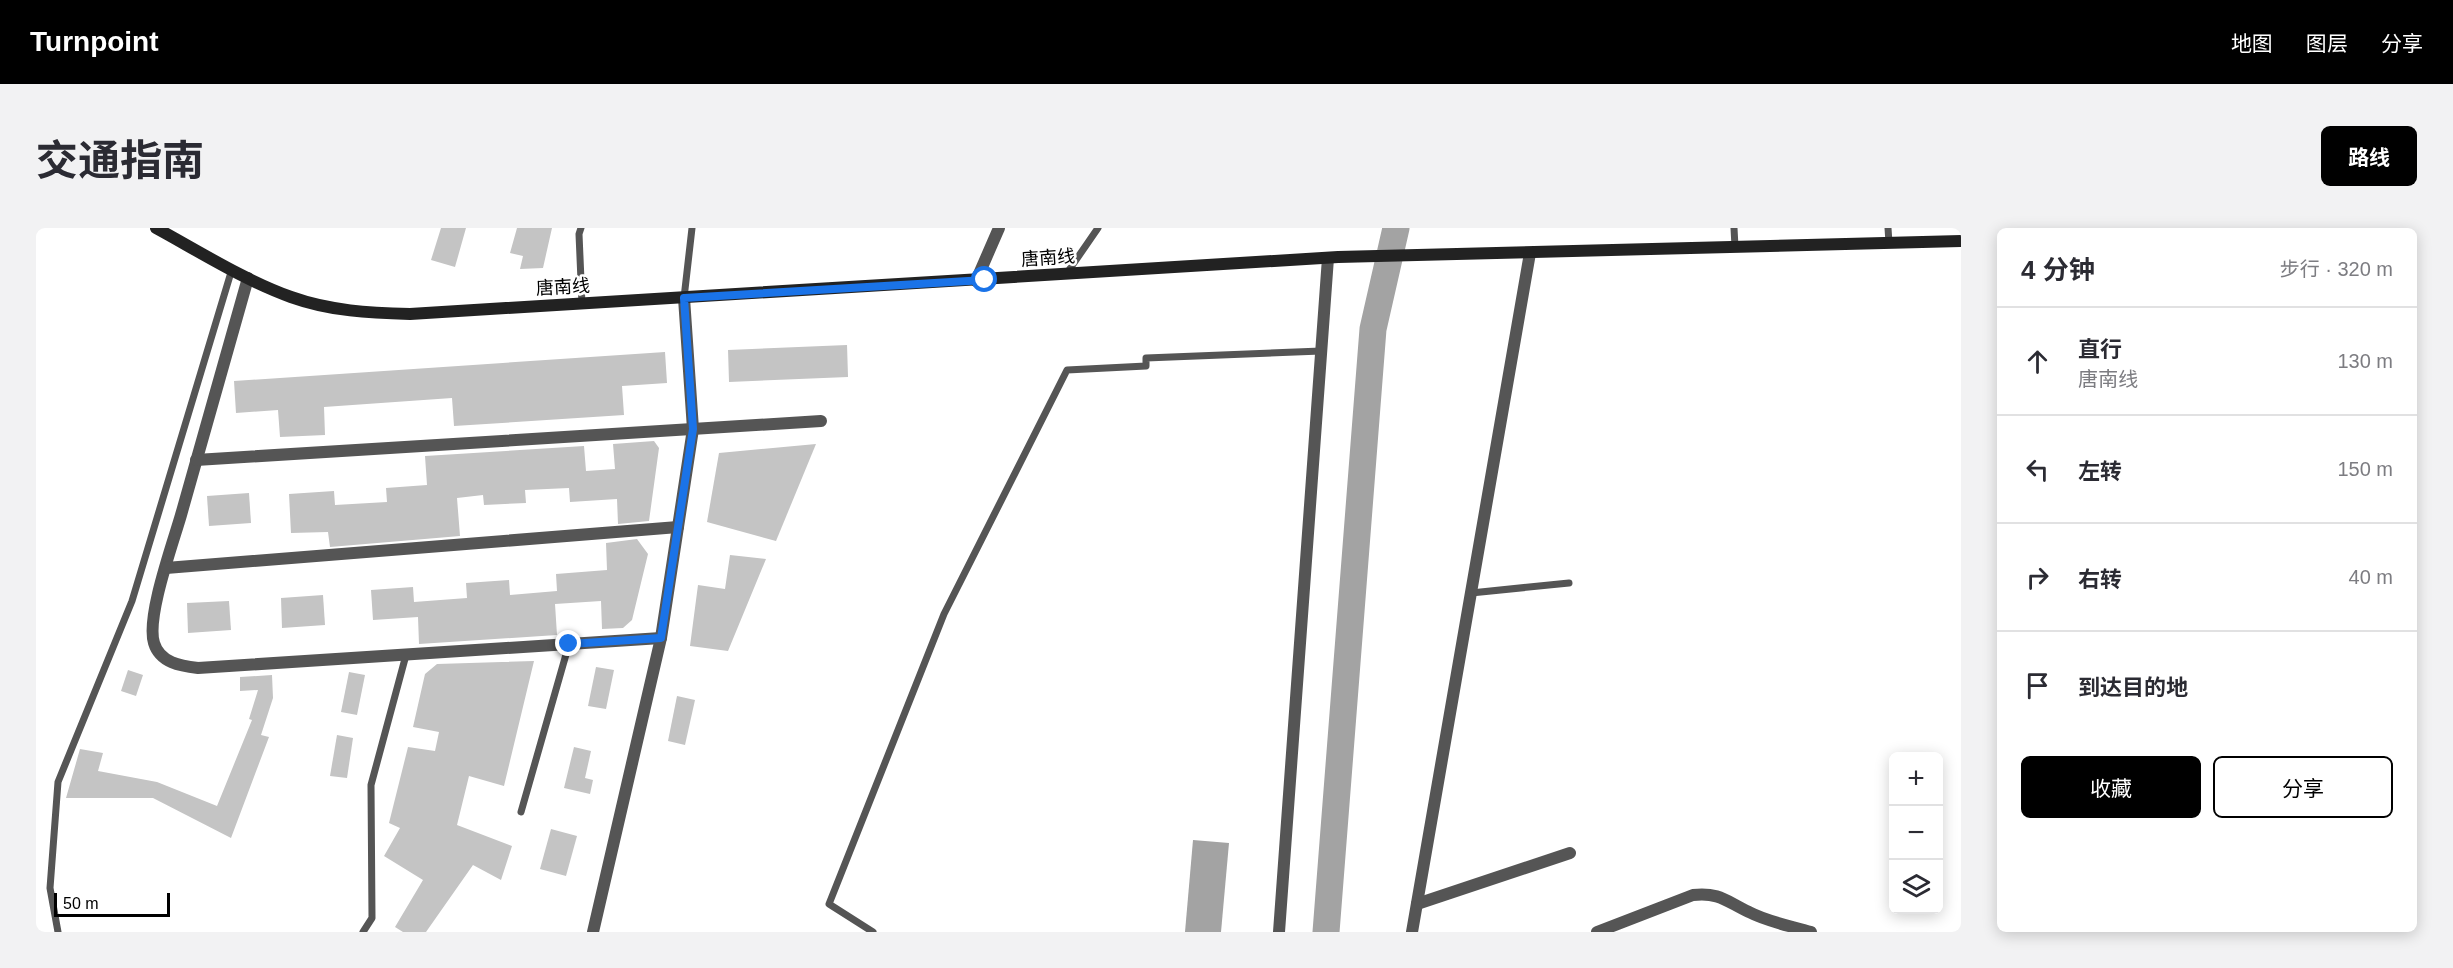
<!DOCTYPE html>
<html lang="zh">
<meta charset="utf-8">
<style>
:root{--surface:#fff;--page:#f2f2f3;--text:#2b2b33;--muted:#7c7c81;--line:#e1e1e2;--accent:#000}
body{margin:0;font-family:Helvetica,"Noto Sans SC",sans-serif;background:var(--page);color:var(--text)}
.controls{position:absolute;right:18px;bottom:18px;display:grid;overflow:hidden;border-radius:9px;box-shadow:0 3px 15px #0003}
.controls button{width:54px;height:54px;display:grid;place-items:center;padding:0;border:0;border-bottom:2px solid var(--line);background:var(--surface);color:var(--text);font:30px sans-serif}
.scale{position:absolute;left:18px;bottom:15px;width:116px;box-sizing:border-box;padding-left:6px;border:3px solid #000;border-top:0;font-size:16px;line-height:21px;white-space:nowrap;color:#000;-webkit-text-stroke:4px #fff;paint-order:stroke}
.stop{position:absolute;width:18px;height:18px;margin:-14px;border:4px solid #1a73e8;border-radius:50%;background:#fff}
.stop.end{background:#1a73e8;border-color:#fff;box-shadow:0 2px 6px #0008}
.list{margin:0;padding:0;list-style:none}
h2{display:flex;justify-content:space-between;align-items:center;height:78px;margin:0;padding:0 24px;font-size:26px}
h2 small{font-size:20px;font-weight:400;color:var(--muted)}
.list li{display:grid;grid-template-columns:39px 1fr auto;gap:18px;align-items:center;box-sizing:border-box;height:108px;padding:0 24px;border-top:2px solid var(--line)}
.list b{display:block;font-size:22px;white-space:nowrap}
.list p{margin:0;font-size:20px;white-space:nowrap;color:var(--muted)}
.list em{font-size:20px;font-style:normal;color:var(--muted)}
.actions{display:flex;gap:12px;padding:18px 24px}
.actions a{flex:1;padding:14px 0;border:2px solid var(--accent);border-radius:9px;text-align:center;font-size:21px;color:var(--accent)}
.actions .main{background:var(--accent);color:#fff}
.icon{flex:none;width:33px;height:33px;fill:none;stroke:currentColor;stroke-width:2;stroke-linecap:round;stroke-linejoin:round}
.map{position:relative;flex:none;width:1925px;height:704px;overflow:hidden;border-radius:9px}
header{display:flex;align-items:center;gap:36px;box-sizing:border-box;height:84px;padding:0 30px;background:var(--accent);color:#fff}
header strong{font-size:28px}
nav{display:flex;gap:33px;margin-inline-start:auto;font-size:21px}
.intro{display:flex;align-items:center;justify-content:space-between;box-sizing:border-box;height:144px;padding:0 36px}
h1{margin:0;font-size:42px}
.button{padding:15px 27px;border-radius:9px;background:var(--accent);color:#fff;font-size:21px;font-weight:700}
main{display:flex;gap:36px;padding:0 36px}
aside{flex:1;background:var(--surface);border-radius:9px;box-shadow:0 3px 15px #0003}
.map>svg:first-child{display:block}
.water{fill:#a3a3a3}
.lines{fill:none;stroke-linecap:round;stroke-linejoin:round}
.river{stroke:#a3a3a3;stroke-width:27}
.building{fill:#c4c4c4}
.lane{stroke:#555;stroke-width:7}
.street{stroke:#555;stroke-width:12}
.secondary{stroke:#222;stroke-width:12}
.route{stroke:#1a73e8;stroke-width:8}
.labels{text-anchor:middle;stroke-width:5;stroke-linejoin:round;paint-order:stroke}
.street-label{font-size:18px;fill:#000;stroke:#fff}
</style>
<header>
<strong>Turnpoint</strong>
<nav><a>地图</a><a>图层</a><a>分享</a></nav>
</header>
<div class="intro"><h1>交通指南</h1><a class="button">路线</a></div>
<main>
<div class="map">
<svg width="1925" height="704" viewBox="0 0 1925 704">
<rect width="100%" height="100%" fill="#fff"/>
<path class="water" d="M 1157,612 L 1193,615 L 1185,704 L 1149,704 Z"/>
<g class="lines">
<path class="river" d="M 1290,704 L 1337,101 L 1360,0"/>
</g>
<g class="building">
<path d="M 405,0 L 430,0 L 419,39 L 395,32 Z"/>
<path d="M 481,0 L 516,0 L 507,40 L 484,41 L 487,28 L 474,25 Z"/>
<path d="M 811,117 L 812,149 L 693,154 L 692,122 Z"/>
<path d="M 629,124 L 631,155 L 586,158 L 588,187 L 418,198 L 416,170 L 288,179 L 289,207 L 244,209 L 242,182 L 200,185 L 198,153 Z"/>
<path d="M 618,213 L 623,220 L 613,293 L 582,296 L 581,271 L 534,274 L 533,260 L 489,262 L 490,275 L 448,277 L 447,267 L 421,270 L 424,308 L 294,319 L 292,304 L 255,305 L 253,266 L 298,263 L 299,277 L 351,274 L 350,260 L 391,257 L 389,228 L 548,218 L 550,243 L 579,241 L 577,216 Z"/>
<path d="M 780,216 L 740,313 L 671,294 L 683,225 Z"/>
<path d="M 213,265 L 215,295 L 173,298 L 171,268 Z"/>
<path d="M 601,311 L 612,326 L 596,392 L 587,400 L 566,401 L 565,373 L 519,376 L 521,407 L 383,416 L 382,389 L 337,392 L 335,362 L 377,359 L 378,374 L 431,370 L 430,355 L 473,352 L 474,367 L 521,363 L 520,346 L 571,342 L 570,315 Z"/>
<path d="M 694,327 L 730,331 L 692,423 L 654,418 L 662,357 L 689,361 Z"/>
<path d="M 287,367 L 289,397 L 246,400 L 245,370 Z"/>
<path d="M 193,373 L 195,402 L 152,405 L 151,375 Z"/>
<path d="M 498,433 L 468,558 L 433,548 L 421,597 L 476,618 L 465,652 L 437,637 L 390,704 L 367,704 L 359,699 L 387,652 L 348,628 L 364,600 L 353,595 L 372,519 L 399,523 L 403,504 L 377,499 L 389,446 L 401,436 Z"/>
<path d="M 560,439 L 578,442 L 570,481 L 552,478 Z"/>
<path d="M 92,442 L 107,447 L 100,468 L 85,463 Z"/>
<path d="M 313,444 L 329,447 L 321,487 L 305,484 Z"/>
<path d="M 236,447 L 237,470 L 225,507 L 233,509 L 195,610 L 117,570 L 30,570 L 44,521 L 67,525 L 62,543 L 121,554 L 181,578 L 216,492 L 213,491 L 222,462 L 204,463 L 204,449 Z"/>
<path d="M 641,468 L 659,472 L 649,517 L 632,513 Z"/>
<path d="M 301,507 L 317,510 L 311,550 L 294,548 Z"/>
<path d="M 538,519 L 555,523 L 549,550 L 557,552 L 554,566 L 528,560 Z"/>
<path d="M 515,601 L 541,608 L 530,648 L 504,641 Z"/>
</g>
<g class="lines">
<g class="lane">
<path d="M 545,0 L 543,6 L 546,76"/>
<path d="M 1698,0 L 1699,19"/>
<path d="M 1852,0 L 1853,15"/>
<path d="M 1031,45 L 1062,0"/>
<path d="M 648,70 L 656,0"/>
<path d="M 1435,365 L 1533,355"/>
<path d="M 485,584 L 533,416"/>
<path d="M 22,704 L 14,660 L 22,554 L 96,373 L 196,41"/>
<path d="M 327,704 L 336,690 L 335,557 L 370,427"/>
<path d="M 837,704 L 793,676 L 908,386 L 1031,142 L 1110,138 L 1110,130 L 1285,123"/>
</g>
<g class="street">
<path d="M 212,50 C 190,129 167,208 145,287 C 137,315 110,389 118,415 C 124,435 145,438 162,440 L 625,410"/>
<path d="M 940,53 L 963,0"/>
<path d="M 160,232 L 785,193"/>
<path d="M 130,340 L 642,299"/>
<path d="M 1381,676 L 1534,625"/>
<path d="M 557,704 L 625,410 L 657,201 L 648,70"/>
<path d="M 1243,704 L 1292,30"/>
<path d="M 1376,704 L 1494,25"/>
<path d="M 1561,704 L 1657,667 C 1684,664 1691,674 1713,684 C 1732,694 1755,698 1775,704"/>
</g>
<path class="secondary" d="M 120,0 C 164,24 208,52 255,69 C 294,83 334,85 374,86 L 1302,29 L 1925,13"/>
</g>
<g class="lines">
<path class="route" d="M 533,416 L 625,410 L 657,201 L 648,70 L 949,52"/>
</g>
<g class="labels">
<g class="street-label">
<text transform="translate(1012 30) rotate(-4)" y="6">唐南线</text>
<text transform="translate(527 59) rotate(-3)" y="6">唐南线</text>
</g>
</g>
</svg>
<div class="controls">
<button>+</button>
<button>−</button>
<button><svg class="icon" aria-label="layers" viewBox="0 0 24 24"><path d="M12 4l9 5-9 5-9-5zM3 14l9 5 9-5"/></svg></button>
</div>
<div class="scale">50 m</div>
<div class="stop" style="left:949px;top:52px"></div>
<div class="stop end" style="left:533px;top:416px"></div>
</div>
<aside>
<h2>4 分钟<small>步行 · 320 m</small></h2>
<ul class="list">
<li><svg class="icon" aria-label="ahead" viewBox="0 0 24 24"><path d="M12 20V5M6 11l6-6 6 6"/></svg><div><b>直行</b><p>唐南线</p></div><em>130 m</em></li>
<li><svg class="icon" aria-label="left" viewBox="0 0 24 24"><path d="M17 20v-9H6M10 6l-5 5 5 5"/></svg><div><b>左转</b></div><em>150 m</em></li>
<li><svg class="icon" aria-label="right" viewBox="0 0 24 24"><path d="M7 20v-9h11M14 6l5 5-5 5"/></svg><div><b>右转</b></div><em>40 m</em></li>
<li><svg class="icon" aria-label="arrive" viewBox="0 0 24 24"><path d="M6 21V4h12l-3 4 3 4H6"/></svg><div><b>到达目的地</b></div></li>
</ul>
<div class="actions"><a class="main">收藏</a><a>分享</a></div>
</aside>
</main>
